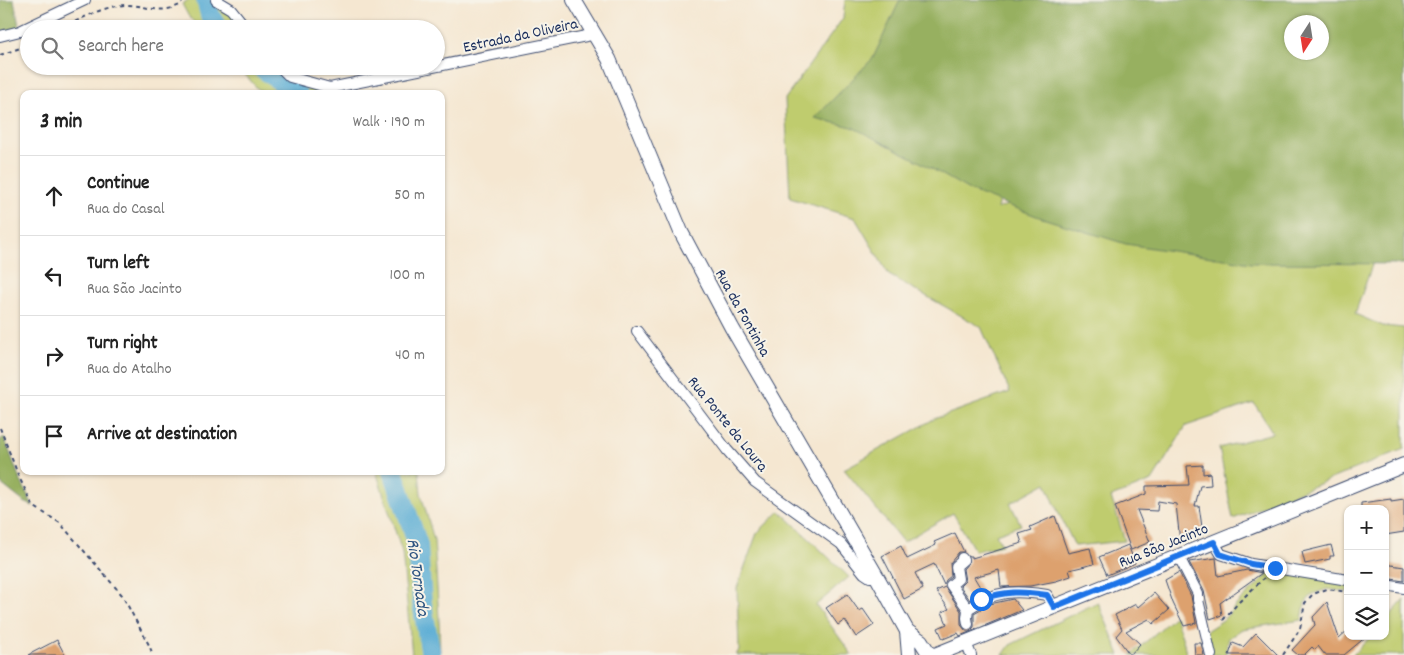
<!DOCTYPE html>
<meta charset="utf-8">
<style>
:root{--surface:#fff;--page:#f6f6f6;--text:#222;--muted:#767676;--line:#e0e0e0}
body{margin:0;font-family:Dekko,sans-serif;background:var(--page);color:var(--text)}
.controls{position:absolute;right:15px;bottom:15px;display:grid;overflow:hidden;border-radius:10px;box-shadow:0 1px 4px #0004}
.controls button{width:45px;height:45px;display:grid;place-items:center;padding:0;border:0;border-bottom:1px solid var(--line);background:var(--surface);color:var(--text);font:25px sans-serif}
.compass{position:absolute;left:1284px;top:15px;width:45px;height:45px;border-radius:50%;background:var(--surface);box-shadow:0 1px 4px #0004;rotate:192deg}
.stop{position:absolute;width:15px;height:15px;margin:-11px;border:4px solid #1a73e8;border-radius:50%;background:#fff}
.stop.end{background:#1a73e8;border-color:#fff;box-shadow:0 1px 5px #0008}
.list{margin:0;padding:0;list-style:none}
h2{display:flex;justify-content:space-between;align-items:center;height:65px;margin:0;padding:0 20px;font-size:21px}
h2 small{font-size:16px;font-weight:400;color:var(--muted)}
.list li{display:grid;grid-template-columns:32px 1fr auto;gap:15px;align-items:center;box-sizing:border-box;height:80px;padding:0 20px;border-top:1px solid var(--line)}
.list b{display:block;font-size:19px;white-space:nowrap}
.list p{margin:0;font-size:16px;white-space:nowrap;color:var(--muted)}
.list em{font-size:16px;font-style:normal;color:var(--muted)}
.icon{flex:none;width:28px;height:28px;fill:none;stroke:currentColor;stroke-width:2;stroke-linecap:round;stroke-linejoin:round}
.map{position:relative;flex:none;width:1404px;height:655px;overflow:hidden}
.search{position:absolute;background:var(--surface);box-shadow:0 1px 4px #0004;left:20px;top:20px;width:425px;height:55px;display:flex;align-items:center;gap:12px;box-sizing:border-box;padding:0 18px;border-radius:28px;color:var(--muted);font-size:19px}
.panel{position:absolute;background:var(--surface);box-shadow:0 1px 4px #0004;left:20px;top:90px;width:425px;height:385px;border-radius:10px}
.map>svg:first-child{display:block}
.green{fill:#bfcc6e;stroke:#6d7e66}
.forest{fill:#97b061;stroke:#597060;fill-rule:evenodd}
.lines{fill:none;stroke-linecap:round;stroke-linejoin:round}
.river{stroke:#58acd4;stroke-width:20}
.building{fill:#dda16e}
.street-casing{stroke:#3c4b6f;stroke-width:12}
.secondary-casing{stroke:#3c4b6f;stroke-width:16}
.path{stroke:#3c4b6f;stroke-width:2;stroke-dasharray:4 4;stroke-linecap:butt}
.street{stroke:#fff;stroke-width:10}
.secondary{stroke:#fff;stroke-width:14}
.route{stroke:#1a73e8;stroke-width:6}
.labels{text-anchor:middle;stroke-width:4;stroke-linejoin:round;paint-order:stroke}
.street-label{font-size:16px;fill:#1b2f5e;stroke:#f7f3e8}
.water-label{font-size:18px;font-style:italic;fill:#2d5481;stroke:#f7f3e8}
</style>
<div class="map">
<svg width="1404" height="655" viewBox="0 0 1404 655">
<rect width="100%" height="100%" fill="#f7f3e8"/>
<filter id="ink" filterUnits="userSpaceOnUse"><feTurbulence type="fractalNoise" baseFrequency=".02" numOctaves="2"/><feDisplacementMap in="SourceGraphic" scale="10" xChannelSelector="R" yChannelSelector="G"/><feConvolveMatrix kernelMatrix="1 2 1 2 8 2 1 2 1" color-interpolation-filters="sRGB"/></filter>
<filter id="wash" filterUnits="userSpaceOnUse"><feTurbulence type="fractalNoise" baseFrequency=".0096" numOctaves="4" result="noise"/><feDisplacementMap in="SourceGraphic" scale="20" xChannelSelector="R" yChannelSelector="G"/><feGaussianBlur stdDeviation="1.12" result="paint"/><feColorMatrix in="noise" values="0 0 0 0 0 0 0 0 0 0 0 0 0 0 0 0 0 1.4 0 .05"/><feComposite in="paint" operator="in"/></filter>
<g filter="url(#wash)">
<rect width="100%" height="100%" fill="#f5e7d1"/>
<g class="green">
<path d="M 188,0 L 216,0 L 247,29 L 201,29 L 189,17 L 182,4 Z"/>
<path d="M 845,0 L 1043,0 L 997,209 L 1082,175 L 1366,193 L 1372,265 L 1355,314 L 1383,326 L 1404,328 L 1404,449 L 1233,519 L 1219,448 L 1273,433 L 1254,403 L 1186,426 L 1152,481 L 1111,497 L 1125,541 L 1075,546 L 1059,514 L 1046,483 L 1010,503 L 1021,525 L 996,534 L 1002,545 L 975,551 L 953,513 L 903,542 L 844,469 L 934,419 L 1010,392 L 981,327 L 889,275 L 855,218 L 790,198 L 785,99 L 843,18 Z"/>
<path d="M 237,66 L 279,66 L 290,77 L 323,94 L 266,94 L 258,89 Z"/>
<path d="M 376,471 L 419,471 L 421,494 L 434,540 L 439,619 L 440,655 L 412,655 L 402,552 Z"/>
<path d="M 780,511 L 849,577 L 816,605 L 852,655 L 736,655 L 739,650 L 737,588 L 757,533 Z"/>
<path d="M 1275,568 L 1348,579 L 1348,592 L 1327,589 L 1313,594 L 1305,603 L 1302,620 L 1242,629 L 1229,638 L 1225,655 L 1211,655 L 1206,631 L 1223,620 L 1239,602 Z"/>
<path d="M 1404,600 L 1404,655 L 1353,655 L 1371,636 L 1385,636 L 1385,621 Z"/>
<path d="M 1098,602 L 1120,655 L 1003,655 L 1010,645 Z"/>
<path d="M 1175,616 L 1184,643 L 1186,655 L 1131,655 Z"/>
</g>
<g class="forest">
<path d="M 0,0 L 14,0 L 20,31 L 0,36 Z"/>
<path d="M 900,0 L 1404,0 L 1404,264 L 1251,263 L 1126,244 L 1039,217 L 971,191 L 913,158 L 852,127 L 815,118 L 873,58 ZM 1322,22 L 1322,52 L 1292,52 L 1292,22 Z"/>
<path d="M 4,437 L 19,477 L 33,506 L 24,502 L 0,483 L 0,440 Z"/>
</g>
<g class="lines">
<g class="river">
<path d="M 206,0 L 211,18 L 220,29"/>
<path d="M 259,66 L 298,94"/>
<path d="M 393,471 L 418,545 L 422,603 L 431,655"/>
</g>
</g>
<g id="blocks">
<g class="building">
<path d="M 1203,465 L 1203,474 L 1210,473 L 1211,485 L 1200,486 L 1195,506 L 1199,506 L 1203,534 L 1180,542 L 1176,504 L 1158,501 L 1157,511 L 1137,510 L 1150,542 L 1131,550 L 1115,506 L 1146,494 L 1146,486 L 1189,485 L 1187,466 Z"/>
<path d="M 1391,499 L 1391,501 L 1404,499 L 1404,532 L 1385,535 L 1385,509 L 1361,509 L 1361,503 Z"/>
<path d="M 1055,516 L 1068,553 L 1090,548 L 1094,564 L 1069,570 L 1071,576 L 1056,581 L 1030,586 L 1001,587 L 999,570 L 974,577 L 983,592 L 970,600 L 960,586 L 965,581 L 963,569 L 969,562 L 969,556 L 972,556 L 972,558 L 1022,543 L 1019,534 L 1032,530 L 1030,527 Z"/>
<path d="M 955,533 L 964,552 L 959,552 L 950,563 L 951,576 L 946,580 L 944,585 L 934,564 L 915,573 L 923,589 L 904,599 L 882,556 L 901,546 L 907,559 L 936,545 L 934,542 Z"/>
<path d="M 1128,545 L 1135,563 L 1107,575 L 1099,557 Z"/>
<path d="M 1331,545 L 1334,556 L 1330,556 L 1330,559 L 1305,564 L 1302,552 Z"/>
<path d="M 1216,558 L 1218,576 L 1247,570 L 1262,573 L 1220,603 L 1222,615 L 1210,619 L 1204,591 L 1189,562 Z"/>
<path d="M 1385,564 L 1404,567 L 1404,581 L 1385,578 Z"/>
<path d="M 1179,572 L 1191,596 L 1196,623 L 1184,626 L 1173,603 L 1165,580 Z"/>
<path d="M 945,587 L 961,611 L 961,625 L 966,631 L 970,631 L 974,627 L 974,613 L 990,604 L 1013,599 L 1022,610 L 960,636 L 958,633 L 943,639 L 938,628 L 947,624 L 942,612 L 949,609 L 936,591 Z"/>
<path d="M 1154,593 L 1169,610 L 1153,624 L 1149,619 L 1126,631 L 1140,644 L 1130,655 L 1116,636 L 1122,629 L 1115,615 L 1136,604 L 1138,607 Z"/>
<path d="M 847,594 L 859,611 L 863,609 L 874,625 L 856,637 L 845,620 L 838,625 L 826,608 Z"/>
<path d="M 1327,602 L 1339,638 L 1348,630 L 1348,636 L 1367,636 L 1344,655 L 1325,655 L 1318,646 L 1315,650 L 1312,647 L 1304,655 L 1298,655 L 1292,650 L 1315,625 L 1313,617 Z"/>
<path d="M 1256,633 L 1278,655 L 1229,655 L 1233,643 L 1243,647 Z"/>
<path d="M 57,640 L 65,655 L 28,655 Z"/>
<path d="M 1194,643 L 1201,643 L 1204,655 L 1195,655 Z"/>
</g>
</g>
</g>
<g filter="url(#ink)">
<use href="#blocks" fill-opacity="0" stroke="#3c4b6f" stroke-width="1"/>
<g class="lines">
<defs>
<g id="street">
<path d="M 216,0 L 231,9 L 247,29"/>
<path d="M 0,36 L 20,31 L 85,0"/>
<path d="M 279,66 L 290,77 L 330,88 L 596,34"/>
<path d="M 637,331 L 727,450 L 755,482 L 841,544 L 864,573 L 870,577 L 877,577"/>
<path d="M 1214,542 L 1221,554 L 1251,564 L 1348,580"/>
<path d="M 1179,557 L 1198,594 L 1198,600 L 1211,655"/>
<path d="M 962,558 L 963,560 L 956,566 L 958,579 L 951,585 L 968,609"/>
<path d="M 1385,585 L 1404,588"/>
<path d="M 968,624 L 967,618 L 968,609 C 994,590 1016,590 1047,595 L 1054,607"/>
<path d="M 966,643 L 971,655"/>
</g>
<g id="secondary">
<path d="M 574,0 L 609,59 L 681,232 L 732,328 L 877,577 L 907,631 L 921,641 L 930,655"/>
<path d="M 907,631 L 909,655"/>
<path d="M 935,655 L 1404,465"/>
</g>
</defs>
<use href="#street" class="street-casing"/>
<use href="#secondary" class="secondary-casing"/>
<g class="path">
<path d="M 61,29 C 80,19 103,6 126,5 C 149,5 158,16 182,4 L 182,0"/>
<path d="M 0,55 L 29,45"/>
<path d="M 0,428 L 19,477 L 33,506 L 60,523 L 122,595 L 149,645 L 153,655"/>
<path d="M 1223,620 L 1239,602 L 1264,578"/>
<path d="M 1283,655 L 1300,629 L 1305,603 L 1313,594 L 1327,589 L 1348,592"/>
</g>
<use href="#street" class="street"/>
<use href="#secondary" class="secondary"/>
</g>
</g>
<g class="lines" filter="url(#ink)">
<path class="route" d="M 981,599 C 1006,591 1021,591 1047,595 L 1054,607 L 1214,542 L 1220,554 L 1251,564 L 1275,568"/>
</g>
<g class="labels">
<g class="street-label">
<text transform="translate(520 34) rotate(-12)" y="6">Estrada da Oliveira</text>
<text transform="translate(744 312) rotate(61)" y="6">Rua da Fontinha</text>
<text transform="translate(729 423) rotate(51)" y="6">Rua Ponte da Loura</text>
<text transform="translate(1163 544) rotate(-22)" y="6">Rua São Jacinto</text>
</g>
<g class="water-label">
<text transform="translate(419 577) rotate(82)" y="6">Rio Tornada</text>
</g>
</g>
</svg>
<div class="controls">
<button>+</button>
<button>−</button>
<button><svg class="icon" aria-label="layers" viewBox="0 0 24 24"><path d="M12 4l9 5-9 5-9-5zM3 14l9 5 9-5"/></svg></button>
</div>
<svg class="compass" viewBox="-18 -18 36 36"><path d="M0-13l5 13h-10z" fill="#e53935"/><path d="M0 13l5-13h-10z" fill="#767676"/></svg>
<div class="stop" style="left:981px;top:599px"></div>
<div class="stop end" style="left:1275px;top:568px"></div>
<div class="search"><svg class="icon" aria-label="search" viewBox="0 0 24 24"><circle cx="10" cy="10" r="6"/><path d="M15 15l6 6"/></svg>Search here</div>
<section class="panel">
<h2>3 min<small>Walk · 190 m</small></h2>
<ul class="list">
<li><svg class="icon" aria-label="ahead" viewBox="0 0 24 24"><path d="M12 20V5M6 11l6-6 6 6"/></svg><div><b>Continue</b><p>Rua do Casal</p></div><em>50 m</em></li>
<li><svg class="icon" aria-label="left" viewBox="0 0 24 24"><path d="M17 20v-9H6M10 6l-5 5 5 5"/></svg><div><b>Turn left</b><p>Rua São Jacinto</p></div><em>100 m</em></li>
<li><svg class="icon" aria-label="right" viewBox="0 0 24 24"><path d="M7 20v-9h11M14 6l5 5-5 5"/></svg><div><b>Turn right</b><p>Rua do Atalho</p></div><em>40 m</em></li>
<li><svg class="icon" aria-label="arrive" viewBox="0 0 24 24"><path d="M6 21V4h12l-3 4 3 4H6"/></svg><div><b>Arrive at destination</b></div></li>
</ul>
</section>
</div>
